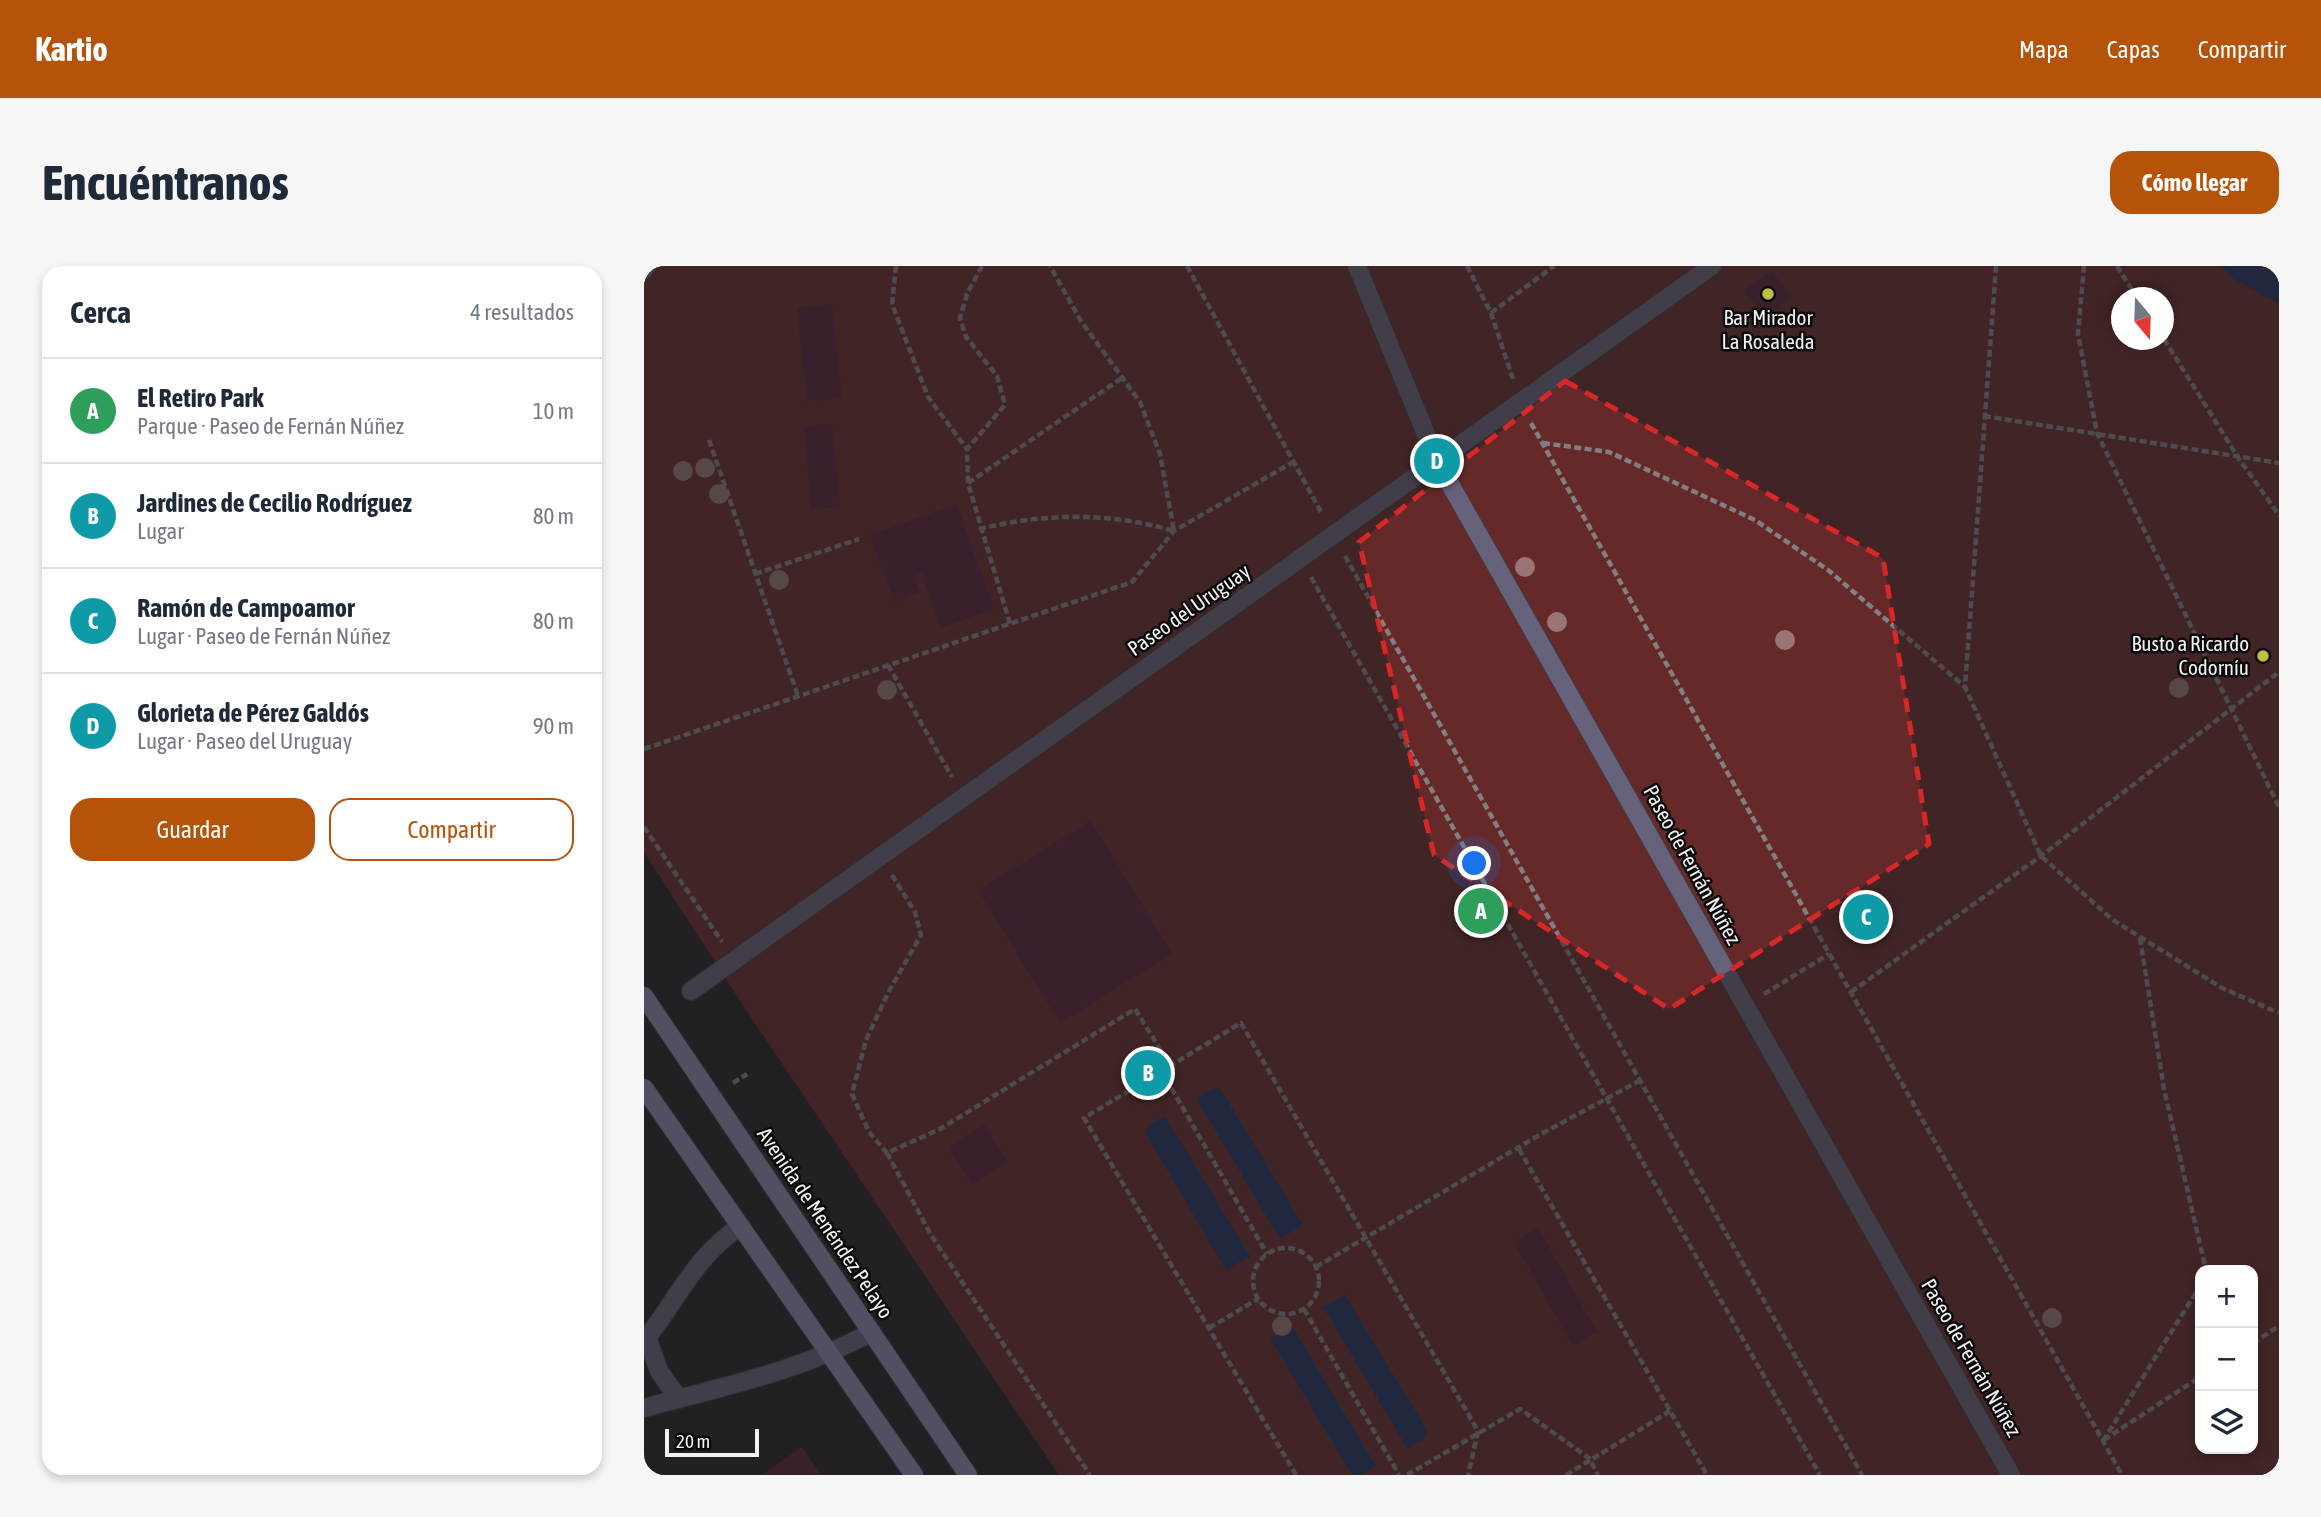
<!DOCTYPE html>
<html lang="es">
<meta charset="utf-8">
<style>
:root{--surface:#fff;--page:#f6f6f7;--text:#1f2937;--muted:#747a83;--line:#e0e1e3;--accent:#b45309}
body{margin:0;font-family:"Asap Condensed",sans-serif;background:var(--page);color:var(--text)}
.controls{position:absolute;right:21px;bottom:21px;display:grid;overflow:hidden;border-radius:14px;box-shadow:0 4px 10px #0003}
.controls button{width:63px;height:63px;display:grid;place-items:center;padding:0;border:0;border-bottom:2px solid var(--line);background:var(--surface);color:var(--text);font:35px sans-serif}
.compass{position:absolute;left:1467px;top:21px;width:63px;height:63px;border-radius:50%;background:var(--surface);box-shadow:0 4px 10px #0003;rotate:161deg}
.scale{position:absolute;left:21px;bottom:18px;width:94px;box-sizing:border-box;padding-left:7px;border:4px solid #f3f1f3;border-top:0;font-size:19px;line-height:24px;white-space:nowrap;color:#f3f1f3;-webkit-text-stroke:5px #0b0a0b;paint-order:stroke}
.you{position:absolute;left:831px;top:598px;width:24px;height:24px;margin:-18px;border:5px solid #fff;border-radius:50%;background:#1a73e8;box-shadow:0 0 0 10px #1a73e833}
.badge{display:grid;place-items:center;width:46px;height:46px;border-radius:50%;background:var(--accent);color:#fff;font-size:23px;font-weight:700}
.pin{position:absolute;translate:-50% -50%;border:4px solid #fff;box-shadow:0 2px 7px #0006}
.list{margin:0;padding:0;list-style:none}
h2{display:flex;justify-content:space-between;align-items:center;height:91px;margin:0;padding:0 28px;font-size:30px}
h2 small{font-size:23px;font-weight:400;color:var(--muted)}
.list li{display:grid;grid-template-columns:46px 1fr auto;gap:21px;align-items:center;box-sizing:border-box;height:105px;padding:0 28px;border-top:2px solid var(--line)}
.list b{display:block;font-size:26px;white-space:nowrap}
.list p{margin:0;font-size:23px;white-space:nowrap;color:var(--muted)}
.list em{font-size:23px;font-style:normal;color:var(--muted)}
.actions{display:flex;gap:14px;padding:21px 28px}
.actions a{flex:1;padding:16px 0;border:2px solid var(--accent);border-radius:21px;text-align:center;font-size:24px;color:var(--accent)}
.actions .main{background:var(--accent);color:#fff}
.icon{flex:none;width:38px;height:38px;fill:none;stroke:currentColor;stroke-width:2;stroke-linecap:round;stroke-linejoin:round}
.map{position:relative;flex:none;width:1635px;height:1209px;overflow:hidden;border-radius:21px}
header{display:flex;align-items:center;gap:42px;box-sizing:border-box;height:98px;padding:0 35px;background:var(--accent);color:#fff}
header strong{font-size:33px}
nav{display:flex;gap:38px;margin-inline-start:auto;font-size:24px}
.intro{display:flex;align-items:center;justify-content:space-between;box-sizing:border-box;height:168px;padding:0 42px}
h1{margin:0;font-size:49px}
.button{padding:18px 32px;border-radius:21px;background:var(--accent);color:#fff;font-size:24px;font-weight:700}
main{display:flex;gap:42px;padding:0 42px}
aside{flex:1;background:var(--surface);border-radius:21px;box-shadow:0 4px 10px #0003}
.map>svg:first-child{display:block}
.green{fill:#662929;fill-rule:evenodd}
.water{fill:#1d3262}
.building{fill:#581f3a}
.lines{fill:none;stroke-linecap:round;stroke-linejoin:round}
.street-casing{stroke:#403d40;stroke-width:20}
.secondary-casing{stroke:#403d40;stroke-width:20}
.path{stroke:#817f81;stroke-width:4.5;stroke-dasharray:7 3.5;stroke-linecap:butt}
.street{stroke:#67627b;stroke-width:18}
.secondary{stroke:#8e86af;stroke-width:18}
.tree{fill:#987574}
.marked{fill:none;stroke:#d62828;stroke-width:5;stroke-dasharray:14 9;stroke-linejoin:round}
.poi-dot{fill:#bcbf44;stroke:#0b0a0b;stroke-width:2.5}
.labels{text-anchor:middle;stroke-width:5;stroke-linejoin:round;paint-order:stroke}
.poi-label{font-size:21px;fill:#f3f1f3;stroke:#0b0a0b}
.street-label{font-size:21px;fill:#f3f1f3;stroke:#0b0a0b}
</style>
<header>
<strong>Kartio</strong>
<nav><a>Mapa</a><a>Capas</a><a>Compartir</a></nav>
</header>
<div class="intro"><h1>Encuéntranos</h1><a class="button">Cómo llegar</a></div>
<main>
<aside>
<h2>Cerca<small>4 resultados</small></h2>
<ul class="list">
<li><span class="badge" style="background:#2e9e5b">A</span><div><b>El Retiro Park</b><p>Parque · Paseo de Fernán Núñez</p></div><em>10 m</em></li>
<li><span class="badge" style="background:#0f9aa8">B</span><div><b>Jardines de Cecilio Rodríguez</b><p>Lugar</p></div><em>80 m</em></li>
<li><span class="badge" style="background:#0f9aa8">C</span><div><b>Ramón de Campoamor</b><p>Lugar · Paseo de Fernán Núñez</p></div><em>80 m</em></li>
<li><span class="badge" style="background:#0f9aa8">D</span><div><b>Glorieta de Pérez Galdós</b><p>Lugar · Paseo del Uruguay</p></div><em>90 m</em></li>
</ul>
<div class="actions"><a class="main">Guardar</a><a>Compartir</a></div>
</aside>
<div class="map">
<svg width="1635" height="1209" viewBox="0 0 1635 1209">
<rect width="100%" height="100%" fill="#232023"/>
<path class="green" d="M 0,0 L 1635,0 L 1635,1209 L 415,1209 L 104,747 L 0,586 ZM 1478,32 L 1520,32 L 1520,74 L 1478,74 ZM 1556,1004 L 1609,1004 L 1609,1183 L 1556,1183 Z"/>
<g class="water">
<path d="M 1577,0 L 1612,0 L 1635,9 L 1635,37 L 1591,14 Z"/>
<path d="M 569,822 L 577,824 L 659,959 L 636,973 L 552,832 Z"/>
<path d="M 521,850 L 606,990 L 582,1004 L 502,868 L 505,859 Z"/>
<path d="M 701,1029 L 783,1164 L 781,1172 L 763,1182 L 679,1041 Z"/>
<path d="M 648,1060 L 732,1200 L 717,1209 L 707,1208 L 626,1072 Z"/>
</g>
<g class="building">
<path d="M 1128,5 L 1147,32 L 1120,51 L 1101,24 Z"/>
<path d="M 188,38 L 198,132 L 163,135 L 153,42 Z"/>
<path d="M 188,158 L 196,241 L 167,243 L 160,160 Z"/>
<path d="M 313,238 L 350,343 L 297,362 L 278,307 L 270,310 L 276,326 L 250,336 L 226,269 Z"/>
<path d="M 447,555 L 528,688 L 416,757 L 334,624 Z"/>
<path d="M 340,858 L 364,896 L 328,918 L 304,881 Z"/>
<path d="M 894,962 L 953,1066 L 929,1080 L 870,976 Z"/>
<path d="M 158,1181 L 177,1209 L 118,1209 Z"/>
</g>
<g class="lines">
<defs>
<g id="street">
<path d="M 713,0 L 793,195 L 1367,1209"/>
<path d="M 0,4 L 3,0"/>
<path d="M 47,725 L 1068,0"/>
<path d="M 3,1071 L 15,1105 L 35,1133"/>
<path d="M 0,1075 C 34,1034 50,990 97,960"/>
<path d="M 0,1142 C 80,1120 154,1106 228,1066"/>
</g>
<g id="secondary">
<path d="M 0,730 L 324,1209"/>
<path d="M 0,822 L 270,1209"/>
</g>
</defs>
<use href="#street" class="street-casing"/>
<use href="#secondary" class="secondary-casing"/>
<g class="path">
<path d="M 252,0 L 248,38 L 284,131 L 323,183"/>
<path d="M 338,0 L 323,28 L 316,52 L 322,71 L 353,110 L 361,139 L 323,183 L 324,217 L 366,358"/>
<path d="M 543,0 L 678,248"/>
<path d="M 823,0 L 847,47 L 869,113"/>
<path d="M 1352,0 L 1321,421 L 1397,590 L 1469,654 L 1578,722 L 1635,747"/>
<path d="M 1440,0 L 1434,68 L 1453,167 L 1635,541"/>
<path d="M 1473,0 L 1493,32"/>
<path d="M 847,47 L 910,0"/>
<path d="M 1520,73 L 1595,193 L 1635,249"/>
<path d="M 1340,150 L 1635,197"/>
<path d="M 887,157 L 1478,1209"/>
<path d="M 65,174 L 154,430"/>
<path d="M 899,177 L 965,186 L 1111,254 L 1184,304 L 1320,420"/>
<path d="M 324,217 L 478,112"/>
<path d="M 335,263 C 401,247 465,246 530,265 L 516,188 L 496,136 L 437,55 L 406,0"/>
<path d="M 701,290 L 1218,1209"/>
<path d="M 111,308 L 215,273"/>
<path d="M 667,311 L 1176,1209"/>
<path d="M 244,399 L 308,511"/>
<path d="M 0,483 L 488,316 L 530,265 L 649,196"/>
<path d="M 0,561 L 78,676"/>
<path d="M 248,609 L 271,646 L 277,669 L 245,725 L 222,774 L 208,828 L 225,866 L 243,887 L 296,863 L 491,743 L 526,799"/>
<path d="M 1496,672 L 1520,823 L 1562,1004"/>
<path d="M 1207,726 L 1397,590 L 1635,406"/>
<path d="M 1120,728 L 1185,688"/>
<path d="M 517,804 L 623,988"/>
<path d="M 89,817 L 103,808"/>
<path d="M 875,883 L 1063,1209"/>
<path d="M 243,887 L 287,969 L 446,1209"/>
<circle cx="642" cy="1015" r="33"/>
<path d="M 672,1001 L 897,868 L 997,814"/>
<path d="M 660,1043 L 755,1209"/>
<path d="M 565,1062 L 614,1033"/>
<path d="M 1609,1077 L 1635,1060"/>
<path d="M 1460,1174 L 1556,1111"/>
<path d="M 1459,1175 L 1556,1020"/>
<path d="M 652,1209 L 440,852 L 597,757 L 834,1165 L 824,1209"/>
<path d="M 763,1209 L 876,1143 L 945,1192 L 954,1209"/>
<path d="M 922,1209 L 1026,1145"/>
</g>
<use href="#street" class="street"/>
<use href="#secondary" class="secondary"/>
</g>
<g class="tree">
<circle cx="61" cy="202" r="10"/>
<circle cx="39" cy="205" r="10"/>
<circle cx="75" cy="228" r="10"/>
<circle cx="881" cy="301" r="10"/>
<circle cx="135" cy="314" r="10"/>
<circle cx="913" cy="356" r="10"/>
<circle cx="1141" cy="374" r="10"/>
<circle cx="1535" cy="422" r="10"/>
<circle cx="243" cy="424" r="10"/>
<circle cx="1408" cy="1052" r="10"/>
<circle cx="638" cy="1060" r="10"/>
</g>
<path d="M0 0H1635V1209H0ZM 921,115 L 1239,292 L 1285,578 L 1025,743 L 790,589 L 715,276 Z" fill="#232023" fill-opacity=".55" fill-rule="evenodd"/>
<path class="marked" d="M 921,115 L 1239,292 L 1285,578 L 1025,743 L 790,589 L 715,276 Z"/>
<g class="poi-dot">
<circle cx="1124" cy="28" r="7"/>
<circle cx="1619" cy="390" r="7"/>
</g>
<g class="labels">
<g class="poi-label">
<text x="1124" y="59">Bar Mirador<tspan x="1124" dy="24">La Rosaleda</tspan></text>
<text x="1605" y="385" text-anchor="end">Busto a Ricardo<tspan x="1605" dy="24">Codorníu</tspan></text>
</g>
<g class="street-label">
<text transform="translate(545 344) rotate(-35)" y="7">Paseo del Uruguay</text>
<text transform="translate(1048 599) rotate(61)" y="7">Paseo de Fernán Núñez</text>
<text transform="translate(181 957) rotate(56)" y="7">Avenida de Menéndez Pelayo</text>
<text transform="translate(1327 1092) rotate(60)" y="7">Paseo de Fernán Núñez</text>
</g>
</g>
</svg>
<div class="controls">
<button>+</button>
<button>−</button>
<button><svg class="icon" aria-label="layers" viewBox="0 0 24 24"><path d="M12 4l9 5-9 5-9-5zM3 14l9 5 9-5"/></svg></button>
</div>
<svg class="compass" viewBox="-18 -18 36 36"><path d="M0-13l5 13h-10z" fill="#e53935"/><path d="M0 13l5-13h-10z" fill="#747a83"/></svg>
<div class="scale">20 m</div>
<div class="you"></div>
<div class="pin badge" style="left:837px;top:645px;background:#2e9e5b">A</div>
<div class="pin badge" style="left:504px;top:807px;background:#0f9aa8">B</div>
<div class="pin badge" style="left:1222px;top:651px;background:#0f9aa8">C</div>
<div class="pin badge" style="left:793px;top:195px;background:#0f9aa8">D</div>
</div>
</main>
